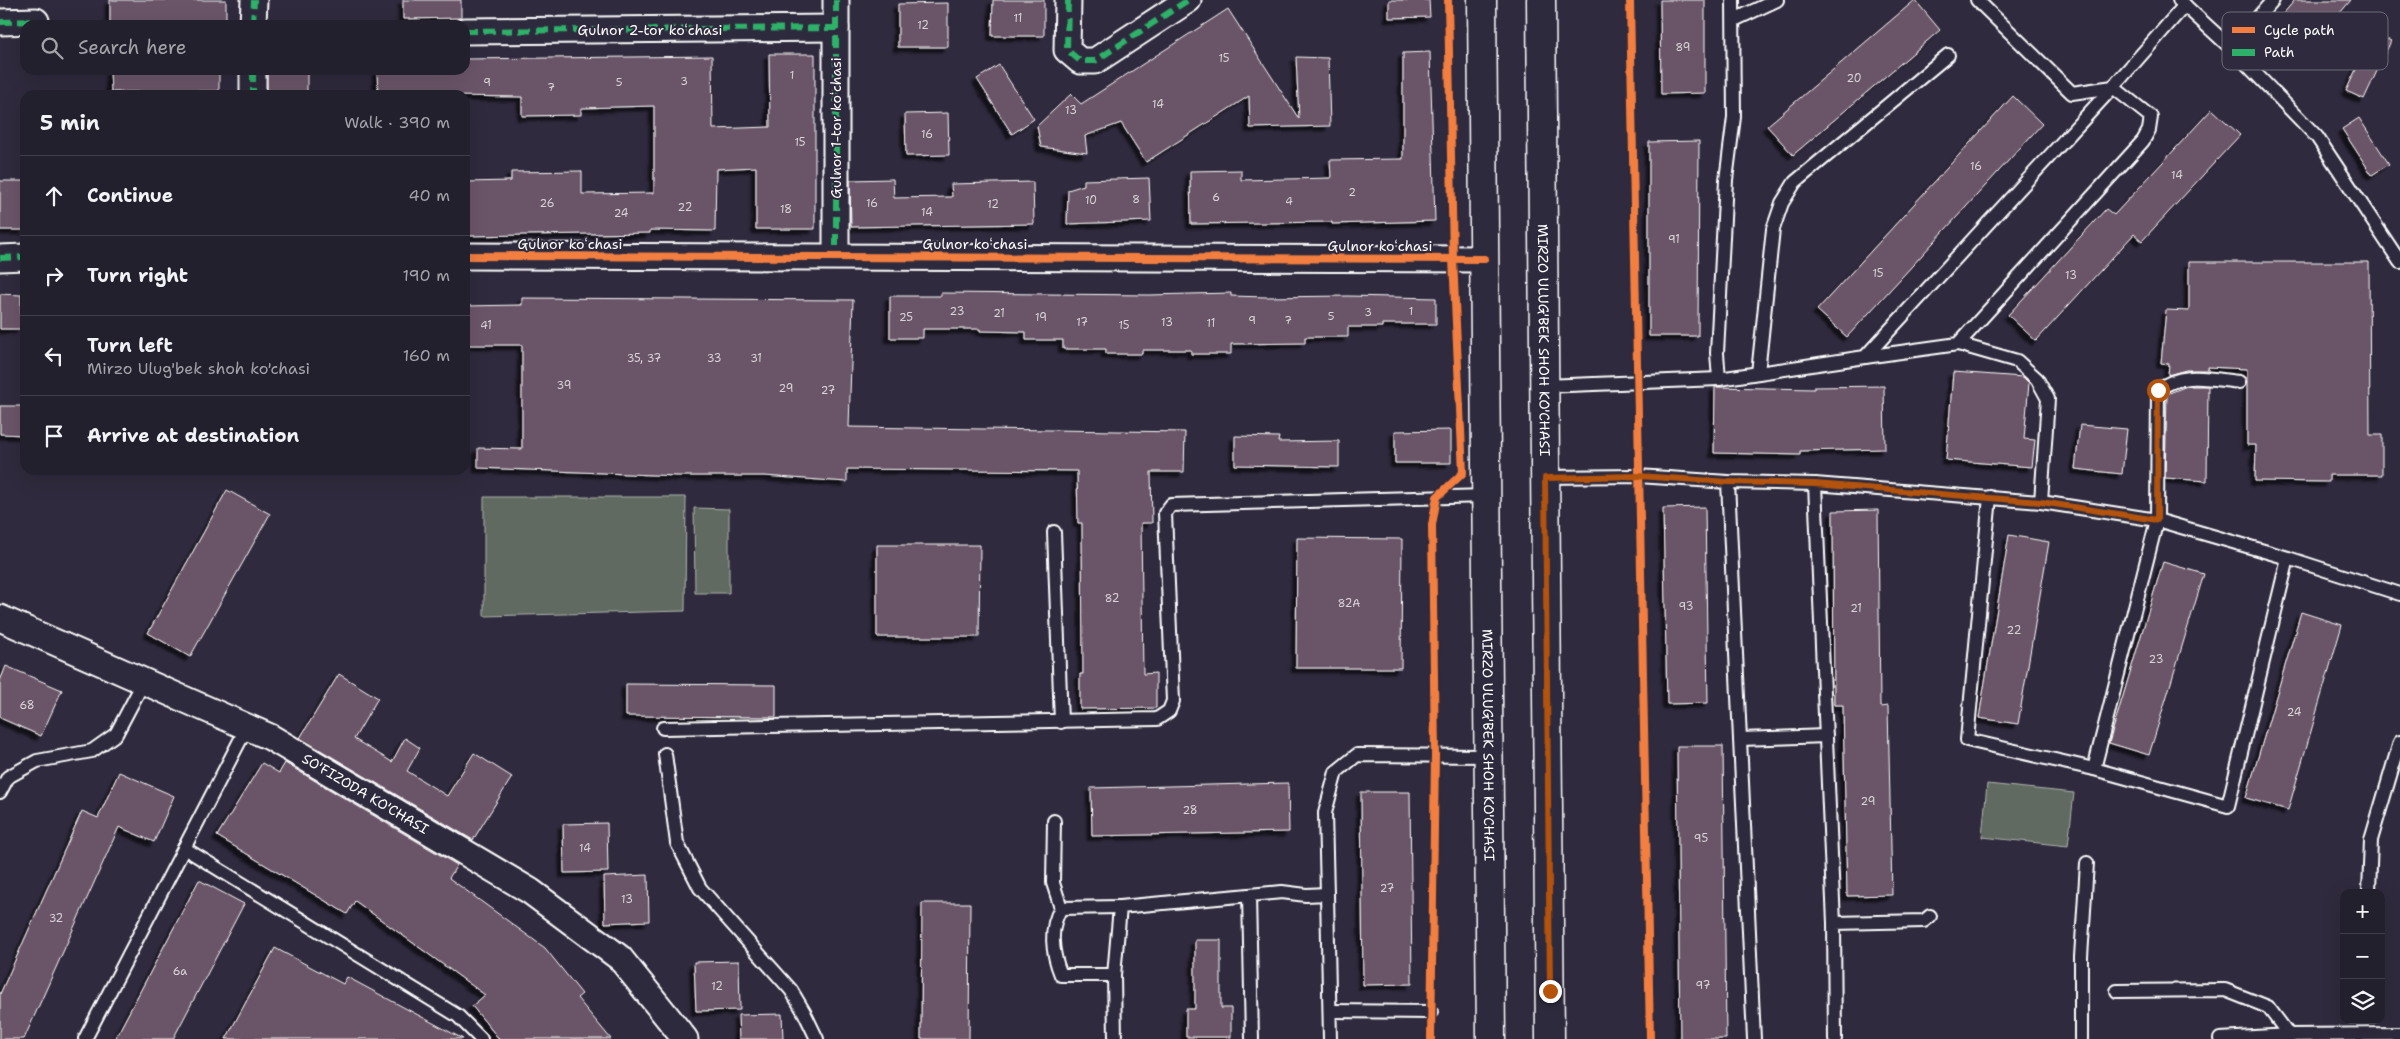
<!DOCTYPE html>
<meta charset="utf-8">
<style>
:root{--surface:#23202e;--page:#2f2d3a;--text:#f1f3f6;--muted:#a3a3aa;--line:#403e4a}
body{margin:0;font-family:"Shantell Sans",sans-serif;background:var(--page);color:var(--text)}
.controls{position:absolute;right:15px;bottom:15px;display:grid;overflow:hidden;border-radius:10px;box-shadow:0 5px 20px #0002}
.controls button{width:45px;height:45px;display:grid;place-items:center;padding:0;border:0;border-bottom:1px solid var(--line);background:var(--surface);color:var(--text);font:25px sans-serif}
.stop{position:absolute;width:15px;height:15px;margin:-11px;border:4px solid #b45309;border-radius:50%;background:#fff}
.stop.end{background:#b45309;border-color:#fff;box-shadow:0 1px 5px #0008}
.list{margin:0;padding:0;list-style:none}
h2{display:flex;justify-content:space-between;align-items:center;height:65px;margin:0;padding:0 20px;font-size:21px}
h2 small{font-size:16px;font-weight:400;color:var(--muted)}
.list li{display:grid;grid-template-columns:32px 1fr auto;gap:15px;align-items:center;box-sizing:border-box;height:80px;padding:0 20px;border-top:1px solid var(--line)}
.list b{display:block;font-size:19px;white-space:nowrap}
.list p{margin:0;font-size:16px;white-space:nowrap;color:var(--muted)}
.list em{font-size:16px;font-style:normal;color:var(--muted)}
.icon{flex:none;width:28px;height:28px;fill:none;stroke:currentColor;stroke-width:2;stroke-linecap:round;stroke-linejoin:round}
.map{position:relative;flex:none;width:2400px;height:1039px;overflow:hidden}
.search{position:absolute;background:var(--surface);box-shadow:0 5px 20px #0002;left:20px;top:20px;width:450px;height:55px;display:flex;align-items:center;gap:12px;box-sizing:border-box;padding:0 18px;border-radius:15px;color:var(--muted);font-size:19px}
.panel{position:absolute;background:var(--surface);box-shadow:0 5px 20px #0002;left:20px;top:90px;width:450px;height:385px;border-radius:15px}
.map>svg:first-child{display:block}
.green{fill:#616b60;stroke:#b0b5b0}
.building{fill:#6b5467;stroke:#fff;filter:url(#shadow)}
.lines{fill:none;stroke-linecap:round;stroke-linejoin:round}
.service-casing{stroke:#fff;stroke-width:16}
.minor-casing{stroke:#fff;stroke-width:29}
.primary-casing{stroke:#fff;stroke-width:31}
.service{stroke:#2f2a3d;stroke-width:12}
.minor{stroke:#2f2a3d;stroke-width:25}
.primary{stroke:#2f2a3d;stroke-width:28}
.quiet{stroke:#2db169;stroke-width:6;stroke-dasharray:12 6;stroke-linecap:butt}
.cycleway-casing{stroke:#2f2a3d;stroke-width:11}
.cycleway{stroke:#f27e40;stroke-width:8}
.route{stroke:#b45309;stroke-width:6}
.labels{text-anchor:middle;stroke-width:4;stroke-linejoin:round;paint-order:stroke}
.number-label{font-size:11px;fill:#dad4d9}
.street-label{font-size:14px;fill:#fff;stroke:#2f2a3d}
.key{fill:#2f2a3d;stroke:#6d6a77;stroke-width:1}
.key-label{font-size:14px;fill:#fff}
</style>
<div class="map">
<svg width="2400" height="1039" viewBox="0 0 2400 1039">
<defs>
<filter id="shadow"><feDropShadow dx="-4.5" dy="4.5" stdDeviation="1" flood-color="#0009"/></filter>
</defs>
<rect width="100%" height="100%" fill="#2f2a3d"/>
<filter id="ink" filterUnits="userSpaceOnUse"><feTurbulence type="fractalNoise" baseFrequency=".02" numOctaves="2"/><feDisplacementMap in="SourceGraphic" scale="10" xChannelSelector="R" yChannelSelector="G"/><feConvolveMatrix kernelMatrix="1 2 1 2 8 2 1 2 1" color-interpolation-filters="sRGB"/></filter>
<g filter="url(#ink)">
<g class="green">
<path d="M 484,497 L 686,497 L 685,611 L 484,616 Z"/>
<path d="M 694,508 L 729,509 L 729,593 L 695,593 Z"/>
<path d="M 1987,784 L 2074,793 L 2068,846 L 1982,837 Z"/>
</g>
<g class="building">
<rect x="110" y="0" width="116" height="25"/>
<path d="M 403,0 L 461,0 L 461,18 L 403,19 Z"/>
<path d="M 993,0 L 1044,0 L 1044,36 L 992,36 Z"/>
<path d="M 1389,0 L 1429,0 L 1430,17 L 1389,18 Z"/>
<path d="M 1660,0 L 1705,0 L 1705,93 L 1661,94 Z"/>
<path d="M 1915,0 L 1940,30 L 1793,155 L 1767,126 Z"/>
<path d="M 2295,0 L 2351,0 L 2300,60 L 2267,32 Z"/>
<path d="M 948,3 L 948,47 L 898,47 L 898,4 Z"/>
<path d="M 1228,9 L 1299,119 L 1296,57 L 1328,58 L 1330,126 L 1250,128 L 1249,96 L 1146,162 L 1121,123 L 1085,136 L 1087,153 L 1041,147 L 1037,126 L 1071,94 L 1081,104 Z"/>
<path d="M 2373,33 L 2391,41 L 2364,99 L 2346,91 Z"/>
<path d="M 1430,52 L 1435,221 L 1332,224 L 1332,222 L 1191,224 L 1190,171 L 1241,170 L 1241,180 L 1331,178 L 1330,160 L 1403,159 L 1403,53 Z"/>
<path d="M 769,54 L 815,54 L 815,229 L 756,229 L 756,167 L 716,169 L 715,231 L 650,230 L 650,233 L 465,236 L 465,182 L 511,181 L 511,172 L 582,171 L 582,194 L 654,193 L 654,106 L 581,108 L 581,115 L 522,116 L 522,97 L 378,95 L 377,70 L 465,70 L 465,59 L 712,56 L 713,129 L 770,127 Z"/>
<path d="M 999,65 L 1034,119 L 1012,134 L 977,79 Z"/>
<path d="M 110,70 L 219,70 L 219,91 L 111,92 Z"/>
<rect x="267" y="70" width="40" height="25"/>
<path d="M 2013,96 L 2042,124 L 1847,337 L 1817,310 Z"/>
<path d="M 2212,109 L 2240,135 L 2142,241 L 2134,234 L 2036,341 L 2008,315 L 2106,209 L 2114,215 Z"/>
<path d="M 948,113 L 949,155 L 906,156 L 905,114 Z"/>
<path d="M 2359,118 L 2389,164 L 2372,175 L 2342,129 Z"/>
<path d="M 1699,141 L 1698,336 L 1649,336 L 1649,142 Z"/>
<path d="M 1149,178 L 1151,221 L 1067,224 L 1068,190 L 1084,185 L 1084,180 Z"/>
<path d="M 893,179 L 894,198 L 952,197 L 951,184 L 1033,182 L 1034,224 L 851,227 L 850,180 Z"/>
<rect x="0" y="181" width="25" height="49"/>
<path d="M 2189,262 L 2369,262 L 2370,435 L 2382,435 L 2382,475 L 2329,475 L 2329,482 L 2255,481 L 2256,445 L 2247,445 L 2247,369 L 2208,367 L 2208,370 L 2186,370 L 2168,375 L 2169,364 L 2161,363 L 2166,310 L 2189,311 Z"/>
<path d="M 941,293 L 1149,295 L 1231,293 L 1231,296 L 1266,297 L 1348,296 L 1436,298 L 1436,324 L 1382,324 L 1382,327 L 1348,327 L 1348,337 L 1305,337 L 1305,343 L 1231,344 L 1231,354 L 1191,354 L 1191,350 L 1142,350 L 1142,354 L 1106,354 L 1106,349 L 1063,349 L 1063,340 L 1026,340 L 1026,332 L 980,331 L 980,329 L 923,329 L 923,338 L 890,338 L 890,296 L 941,296 Z"/>
<path d="M 0,294 L 21,295 L 21,329 L 0,329 Z"/>
<path d="M 522,298 L 853,300 L 849,427 L 1185,432 L 1184,472 L 1151,472 L 1152,523 L 1141,523 L 1143,674 L 1156,673 L 1156,708 L 1080,709 L 1080,674 L 1083,674 L 1082,523 L 1078,523 L 1077,471 L 847,469 L 847,482 L 764,476 L 678,476 L 478,468 L 478,448 L 522,449 L 522,345 L 465,345 L 465,306 L 522,305 Z"/>
<path d="M 1953,372 L 2023,377 L 2029,383 L 2024,439 L 2035,440 L 2032,467 L 1946,460 Z"/>
<path d="M 1884,386 L 1885,449 L 1800,451 L 1800,455 L 1714,453 L 1715,387 L 1814,389 L 1814,387 Z"/>
<path d="M 2187,386 L 2208,386 L 2207,481 L 2165,478 L 2167,394 Z"/>
<path d="M 0,406 L 25,406 L 25,435 L 0,434 Z"/>
<path d="M 2080,425 L 2127,429 L 2122,474 L 2075,469 Z"/>
<path d="M 1451,430 L 1451,463 L 1395,463 L 1395,431 Z"/>
<path d="M 1235,436 L 1279,437 L 1278,442 L 1339,441 L 1339,467 L 1235,465 Z"/>
<path d="M 227,490 L 270,514 L 190,657 L 148,633 Z"/>
<path d="M 1705,507 L 1708,703 L 1667,704 L 1663,508 Z"/>
<path d="M 1878,510 L 1880,707 L 1888,706 L 1892,895 L 1847,896 L 1843,705 L 1834,705 L 1833,511 Z"/>
<path d="M 2009,535 L 2049,542 L 2018,724 L 1979,718 Z"/>
<path d="M 1297,538 L 1402,539 L 1401,668 L 1296,668 Z"/>
<path d="M 877,545 L 980,545 L 979,637 L 877,637 Z"/>
<path d="M 2163,562 L 2204,574 L 2149,755 L 2109,743 Z"/>
<path d="M 2301,612 L 2342,625 L 2288,810 L 2246,798 Z"/>
<path d="M 6,666 L 62,690 L 41,736 L 0,718 L 0,681 Z"/>
<path d="M 339,674 L 378,698 L 354,739 L 392,762 L 405,738 L 420,748 L 407,771 L 447,796 L 474,753 L 512,777 L 473,840 L 300,738 Z"/>
<path d="M 626,684 L 776,685 L 776,717 L 626,716 Z"/>
<path d="M 1677,746 L 1723,746 L 1726,1039 L 1680,1039 Z"/>
<path d="M 262,763 L 279,773 L 285,763 L 457,865 L 449,878 L 545,948 L 582,994 L 577,998 L 611,1039 L 499,1039 L 472,1006 L 485,995 L 355,901 L 347,914 L 217,836 Z"/>
<path d="M 119,772 L 174,796 L 154,842 L 119,827 L 24,1039 L 0,1039 L 0,994 L 82,811 L 98,818 Z"/>
<path d="M 1288,783 L 1289,832 L 1092,836 L 1091,788 Z"/>
<path d="M 1361,792 L 1410,792 L 1412,984 L 1363,985 Z"/>
<path d="M 607,823 L 608,872 L 564,873 L 563,824 Z"/>
<path d="M 648,875 L 649,921 L 605,923 L 604,877 Z"/>
<path d="M 199,880 L 244,904 L 173,1039 L 115,1039 Z"/>
<path d="M 922,903 L 970,903 L 969,1039 L 921,1039 Z"/>
<path d="M 1195,940 L 1221,940 L 1221,1008 L 1231,1008 L 1231,1037 L 1186,1037 L 1186,1009 L 1195,1009 Z"/>
<path d="M 275,948 L 343,984 L 347,977 L 463,1039 L 226,1039 Z"/>
<path d="M 739,961 L 740,1010 L 696,1011 L 694,962 Z"/>
<path d="M 782,1014 L 783,1039 L 739,1039 L 738,1015 Z"/>
</g>
<g class="lines">
<defs>
<g id="service">
<path d="M 1733,0 L 1734,117 L 1726,180 L 1717,353 L 1719,379 L 1865,357 L 2113,87 L 2185,5"/>
<path d="M 2179,0 L 2231,48 L 2317,137 L 2400,262"/>
<path d="M 1734,20 L 1777,0"/>
<path d="M 2231,48 L 2273,0"/>
<path d="M 1958,344 L 2017,361 L 2037,379 L 2048,399 L 2041,502"/>
<path d="M 1865,357 L 1958,344 L 2143,141 L 2149,130 L 2151,117 L 2113,87 L 2072,93 L 1977,0"/>
<path d="M 1758,373 L 1773,229 L 1782,203 L 1795,182 L 1948,55"/>
<path d="M 2239,382 C 2211,379 2181,371 2158,390 L 2157,520 L 2094,769 L 2228,806 L 2288,558"/>
<path d="M 1544,386 L 1719,379"/>
<path d="M 1545,477 L 1638,476 L 1728,482 L 1815,484 L 2041,502 L 2157,520 L 2288,558 L 2400,594"/>
<path d="M 1728,482 L 1754,1039"/>
<path d="M 1815,484 L 1834,923"/>
<path d="M 1990,497 L 1967,740 L 2094,769"/>
<path d="M 1054,532 L 1061,722"/>
<path d="M 663,728 L 1157,719 L 1169,711 L 1173,701 L 1165,513 L 1171,505 L 1486,496"/>
<path d="M 1740,739 L 1826,736"/>
<path d="M 665,754 L 677,843 L 700,888 L 791,990 L 804,1012 L 817,1039"/>
<path d="M 0,792 L 8,777 L 37,761 L 92,751 L 116,734 L 144,681"/>
<path d="M 1054,821 L 1053,883 L 1061,908"/>
<path d="M 184,848 L 458,1016 L 481,1039"/>
<path d="M 2369,891 L 2371,840 L 2400,742"/>
<path d="M 1327,894 L 1325,813 L 1336,772 L 1357,755 L 1488,756"/>
<path d="M 1249,895 L 1252,1039"/>
<path d="M 1114,975 L 1061,975 C 1052,953 1049,928 1061,908 L 1120,907"/>
<path d="M 2117,991 L 2225,990 L 2268,1007 L 2289,1035"/>
<path d="M 1330,1011 L 1431,1012"/>
<path d="M 85,1039 L 247,727"/>
<path d="M 1115,1039 L 1114,975 L 1120,907 L 1282,892 L 1306,895 L 1327,894 L 1330,1039"/>
<path d="M 1835,1039 L 1834,923 L 1924,921 L 1930,916"/>
<path d="M 2081,1039 L 2081,957 L 2087,863"/>
<path d="M 2220,1039 L 2289,1035"/>
<path d="M 2289,1039 L 2289,1035 L 2400,1034"/>
</g>
<g id="minor">
<path d="M 836,0 L 836,256"/>
<path d="M 1068,0 L 1067,50 L 1080,61 L 1095,61 L 1188,0"/>
<path d="M 0,22 L 36,21"/>
<path d="M 253,25 L 254,0"/>
<path d="M 465,31 L 836,28"/>
<path d="M 253,70 L 253,95"/>
<path d="M 465,256 L 1484,259"/>
<path d="M 0,258 L 25,257"/>
<path id="s1" d="M 0,618 L 270,737 L 530,891 L 620,958 L 685,1039"/>
</g>
<g id="primary">
<path id="s2" d="M 1482,0 L 1491,1039"/>
<path id="s3" d="M 1541,0 L 1550,1039"/>
</g>
</defs>
<use href="#service" class="service-casing"/>
<use href="#minor" class="minor-casing"/>
<use href="#primary" class="primary-casing"/>
<use href="#service" class="service"/>
<use href="#minor" class="minor"/>
<use href="#primary" class="primary"/>
<g class="quiet">
<path d="M 836,0 L 836,256"/>
<path d="M 1068,0 L 1067,50 L 1080,61 L 1095,61 L 1188,0"/>
<path d="M 0,22 L 36,21"/>
<path d="M 253,25 L 254,0"/>
<path d="M 465,31 L 836,28"/>
<path d="M 253,70 L 253,95"/>
<path d="M 0,258 L 25,257"/>
</g>
<defs>
<g id="cycleway">
<path d="M 1630,0 L 1650,1039"/>
<path d="M 465,256 L 1484,259"/>
<path d="M 1431,1039 L 1435,755 L 1432,525 L 1437,497 L 1463,473 L 1453,259 L 1448,0"/>
</g>
</defs>
<use href="#cycleway" class="cycleway-casing"/>
<use href="#cycleway" class="cycleway"/>
</g>
</g>
<g class="lines" filter="url(#ink)">
<path class="route" d="M 1550,991 L 1545,478 L 1638,476 L 1728,482 L 1815,484 L 2041,502 L 2157,520 L 2158,390"/>
</g>
<g class="labels">
<g class="number-label">
<text x="1018" y="22">11</text>
<text x="923" y="29">12</text>
<text x="1683" y="51">89</text>
<text x="1224" y="62">15</text>
<text x="792" y="79">1</text>
<text x="1854" y="82">20</text>
<text x="684" y="85">3</text>
<text x="487" y="86">9</text>
<text x="619" y="86">5</text>
<text x="551" y="91">7</text>
<text x="1158" y="108">14</text>
<text x="1071" y="114">13</text>
<text x="927" y="138">16</text>
<text x="800" y="146">15</text>
<text x="1976" y="170">16</text>
<text x="2177" y="179">14</text>
<text x="1352" y="196">2</text>
<text x="1216" y="201">6</text>
<text x="1136" y="203">8</text>
<text x="1091" y="204">10</text>
<text x="1289" y="205">4</text>
<text x="547" y="207">26</text>
<text x="872" y="207">16</text>
<text x="993" y="208">12</text>
<text x="685" y="211">22</text>
<text x="786" y="213">18</text>
<text x="927" y="216">14</text>
<text x="621" y="217">24</text>
<text x="1674" y="243">91</text>
<text x="1878" y="277">15</text>
<text x="2071" y="279">13</text>
<text x="957" y="315">23</text>
<text x="1411" y="315">1</text>
<text x="1368" y="316">3</text>
<text x="999" y="317">21</text>
<text x="1331" y="320">5</text>
<text x="906" y="321">25</text>
<text x="1041" y="321">19</text>
<text x="1252" y="324">9</text>
<text x="1288" y="324">7</text>
<text x="1082" y="326">17</text>
<text x="1167" y="326">13</text>
<text x="1211" y="327">11</text>
<text x="486" y="329">41</text>
<text x="1124" y="329">15</text>
<text x="644" y="362">35, 37</text>
<text x="714" y="362">33</text>
<text x="756" y="362">31</text>
<text x="564" y="389">39</text>
<text x="786" y="392">29</text>
<text x="828" y="394">27</text>
<text x="1112" y="602">82</text>
<text x="1349" y="607">82А</text>
<text x="1686" y="610">93</text>
<text x="1856" y="612">21</text>
<text x="2014" y="634">22</text>
<text x="2156" y="663">23</text>
<text x="27" y="709">68</text>
<text x="2294" y="716">24</text>
<text x="1868" y="805">29</text>
<text x="1190" y="814">28</text>
<text x="1701" y="842">95</text>
<text x="585" y="852">14</text>
<text x="1387" y="892">27</text>
<text x="627" y="903">13</text>
<text x="56" y="922">32</text>
<text x="180" y="975">6a</text>
<text x="1703" y="989">97</text>
<text x="717" y="990">12</text>
</g>
<g class="street-label">
<text x="650" y="35">Gulnor 2-tor koʻchasi</text>
<text transform="translate(836 128) rotate(-90)" y="5">Gulnor 1-tor koʻchasi</text>
<text x="570" y="249">Gulnor koʻchasi</text>
<text x="975" y="249">Gulnor koʻchasi</text>
<text x="1380" y="251">Gulnor koʻchasi</text>
<text dy="5" stroke="none"><textPath href="#s3" startOffset="340">MIRZO ULUG'BEK SHOH KO'CHASI</textPath></text>
<text dy="5" stroke="none"><textPath href="#s2" startOffset="745">MIRZO ULUG'BEK SHOH KO'CHASI</textPath></text>
<text dy="5" stroke="none"><textPath href="#s1" startOffset="406">SO'FIZODA KO'CHASI</textPath></text>
</g>
</g>
<rect x="2222" y="12" width="166" height="58" rx="8" class="key"/>
<rect x="2232" y="27" width="23" height="6" fill="#f27e40"/>
<rect x="2232" y="49" width="23" height="7" fill="#2db169"/>
<g class="key-label">
<text x="2264" y="35">Cycle path</text>
<text x="2264" y="57">Path</text>
</g>
</svg>
<div class="controls">
<button>+</button>
<button>−</button>
<button><svg class="icon" aria-label="layers" viewBox="0 0 24 24"><path d="M12 4l9 5-9 5-9-5zM3 14l9 5 9-5"/></svg></button>
</div>
<div class="stop" style="left:2158px;top:390px"></div>
<div class="stop end" style="left:1550px;top:991px"></div>
<div class="search"><svg class="icon" aria-label="search" viewBox="0 0 24 24"><circle cx="10" cy="10" r="6"/><path d="M15 15l6 6"/></svg>Search here</div>
<section class="panel">
<h2>5 min<small>Walk · 390 m</small></h2>
<ul class="list">
<li><svg class="icon" aria-label="ahead" viewBox="0 0 24 24"><path d="M12 20V5M6 11l6-6 6 6"/></svg><div><b>Continue</b></div><em>40 m</em></li>
<li><svg class="icon" aria-label="right" viewBox="0 0 24 24"><path d="M7 20v-9h11M14 6l5 5-5 5"/></svg><div><b>Turn right</b></div><em>190 m</em></li>
<li><svg class="icon" aria-label="left" viewBox="0 0 24 24"><path d="M17 20v-9H6M10 6l-5 5 5 5"/></svg><div><b>Turn left</b><p>Mirzo Ulug'bek shoh ko'chasi</p></div><em>160 m</em></li>
<li><svg class="icon" aria-label="arrive" viewBox="0 0 24 24"><path d="M6 21V4h12l-3 4 3 4H6"/></svg><div><b>Arrive at destination</b></div></li>
</ul>
</section>
</div>
